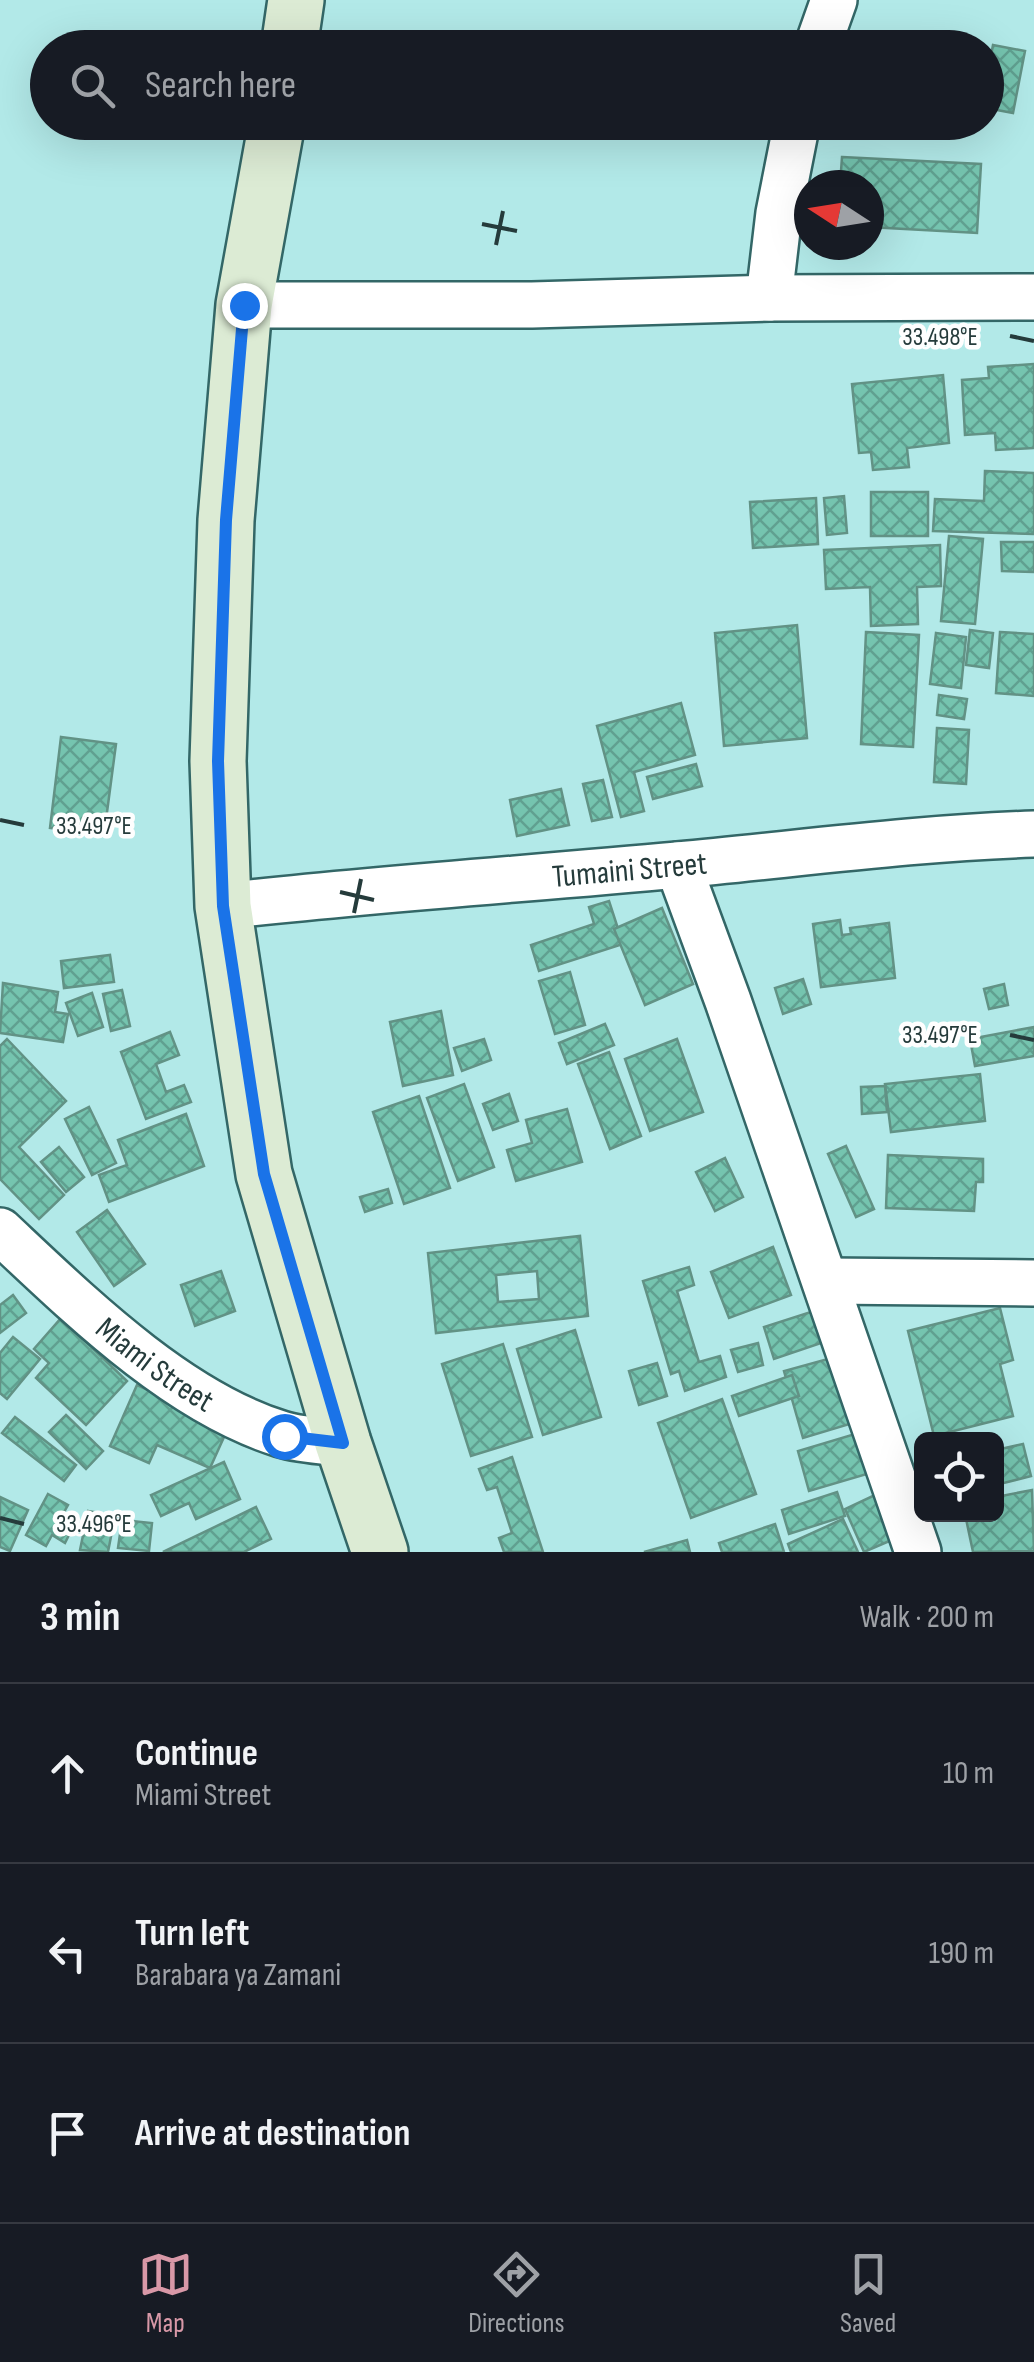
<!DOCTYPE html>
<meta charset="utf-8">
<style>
:root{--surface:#171b24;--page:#20242c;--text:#f1f3f6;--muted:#9ea1a6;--line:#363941;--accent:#d898a7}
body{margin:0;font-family:"Sofia Sans Condensed",sans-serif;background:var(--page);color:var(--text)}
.controls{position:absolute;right:30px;bottom:30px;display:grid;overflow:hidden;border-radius:15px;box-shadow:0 10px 40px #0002}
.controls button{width:90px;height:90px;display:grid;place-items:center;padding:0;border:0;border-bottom:2px solid var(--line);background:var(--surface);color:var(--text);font:50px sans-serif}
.compass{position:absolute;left:794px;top:170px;width:90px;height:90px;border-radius:50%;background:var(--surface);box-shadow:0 10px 40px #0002;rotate:282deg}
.stop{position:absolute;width:30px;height:30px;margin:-22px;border:8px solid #1a73e8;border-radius:50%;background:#fff}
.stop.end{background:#1a73e8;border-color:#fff;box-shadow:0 2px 10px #0008}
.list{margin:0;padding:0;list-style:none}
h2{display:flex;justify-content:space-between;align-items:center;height:130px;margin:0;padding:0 40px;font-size:42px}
h2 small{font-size:32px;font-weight:400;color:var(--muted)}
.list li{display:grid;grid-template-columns:65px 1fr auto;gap:30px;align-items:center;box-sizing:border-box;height:180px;padding:0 40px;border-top:2px solid var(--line)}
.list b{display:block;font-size:38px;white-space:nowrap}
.list p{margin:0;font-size:32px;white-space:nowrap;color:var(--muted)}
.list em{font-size:32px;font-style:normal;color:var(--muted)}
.icon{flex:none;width:55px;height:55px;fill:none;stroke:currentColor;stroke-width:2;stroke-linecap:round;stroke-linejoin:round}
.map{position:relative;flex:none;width:1034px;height:1552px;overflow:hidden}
.search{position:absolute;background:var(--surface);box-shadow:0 10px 40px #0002;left:30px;right:30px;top:30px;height:110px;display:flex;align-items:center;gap:25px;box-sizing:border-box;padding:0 35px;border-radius:55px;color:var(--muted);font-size:38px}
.sheet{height:670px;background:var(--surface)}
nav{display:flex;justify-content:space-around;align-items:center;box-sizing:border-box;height:140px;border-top:2px solid var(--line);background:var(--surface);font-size:28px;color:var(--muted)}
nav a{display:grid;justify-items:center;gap:5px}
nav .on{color:var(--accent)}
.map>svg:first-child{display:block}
.building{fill:url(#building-cross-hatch);stroke:#629285;stroke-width:2.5;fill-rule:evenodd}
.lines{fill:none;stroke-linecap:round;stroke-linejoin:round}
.street-casing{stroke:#336767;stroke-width:50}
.secondary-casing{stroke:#336767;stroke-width:60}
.street{stroke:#fff;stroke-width:45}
.secondary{stroke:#dcebd4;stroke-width:55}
.route{stroke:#1a73e8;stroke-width:12}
.ticks{fill:none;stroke:#253b3b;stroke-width:4}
.labels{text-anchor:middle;stroke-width:9;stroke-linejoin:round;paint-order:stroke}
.street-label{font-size:32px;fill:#253b3b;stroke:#fefefe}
.ticks-label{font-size:25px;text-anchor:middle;fill:#253b3b;stroke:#fefefe;stroke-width:9;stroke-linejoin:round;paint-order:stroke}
</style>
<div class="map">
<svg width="1034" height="1552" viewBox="0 0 1034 1552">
<defs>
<pattern id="building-cross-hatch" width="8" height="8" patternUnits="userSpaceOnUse" patternTransform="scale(2.5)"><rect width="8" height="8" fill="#75c4af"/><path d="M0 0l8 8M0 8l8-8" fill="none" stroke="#60a090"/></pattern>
</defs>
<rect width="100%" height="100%" fill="#b2e9e8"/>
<g class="building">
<path d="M 993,45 L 1025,51 L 1013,113 L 986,108 L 986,81 Z"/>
<path d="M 842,157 L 981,164 L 977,233 L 869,227 L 869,185 L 840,185 Z"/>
<path d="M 1034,364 L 1034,448 L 996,450 L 995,433 L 965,435 L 962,380 L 989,378 L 988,367 Z"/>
<path d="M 943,375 L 949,443 L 907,448 L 909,467 L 873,470 L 871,452 L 859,453 L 852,384 Z"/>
<path d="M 985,471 L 1034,473 L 1034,534 L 933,531 L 935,499 L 984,501 Z"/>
<rect x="871" y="492" width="57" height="44"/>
<path d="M 844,496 L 847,533 L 827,535 L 824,498 Z"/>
<path d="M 816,498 L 818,544 L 753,548 L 750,502 Z"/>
<path d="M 949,536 L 983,539 L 975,624 L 941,621 Z"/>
<path d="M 1001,542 L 1034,542 L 1034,572 L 1002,571 Z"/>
<path d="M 940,545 L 941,586 L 917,587 L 918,624 L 871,626 L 870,587 L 826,589 L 824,550 Z"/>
<path d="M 797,625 L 807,738 L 724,746 L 715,633 Z"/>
<path d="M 970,630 L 993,633 L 989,668 L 966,665 Z"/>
<path d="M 866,632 L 919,635 L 913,747 L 861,744 Z"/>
<path d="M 1000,632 L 1034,634 L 1034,696 L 996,693 Z"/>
<path d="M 936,633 L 966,637 L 961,688 L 930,684 Z"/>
<path d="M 939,695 L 967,699 L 964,719 L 937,715 Z"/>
<path d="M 681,703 L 695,755 L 634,772 L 644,811 L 621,817 L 597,726 Z"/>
<path d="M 937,728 L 969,730 L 966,784 L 934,782 Z"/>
<path d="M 61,737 L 116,744 L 104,835 L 50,828 Z"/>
<path d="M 696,764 L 702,786 L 653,799 L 647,777 Z"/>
<path d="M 603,780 L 612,817 L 592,821 L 583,784 Z"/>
<path d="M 561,789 L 569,825 L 517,836 L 510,800 Z"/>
<path d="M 609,901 L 623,944 L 539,971 L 531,945 L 594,924 L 589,907 Z"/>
<path d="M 662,908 L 693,984 L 645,1005 L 614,929 Z"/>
<path d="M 840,920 L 842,935 L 851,934 L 850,928 L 889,923 L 895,978 L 821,987 L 813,924 Z"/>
<path d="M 110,955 L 114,982 L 64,988 L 61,961 Z"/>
<path d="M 570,972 L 585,1025 L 555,1034 L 539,981 Z"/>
<path d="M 803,979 L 811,1004 L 783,1014 L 775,988 Z"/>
<path d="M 3,983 L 58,992 L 55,1012 L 68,1014 L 63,1042 L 0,1033 Z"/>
<path d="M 1004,984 L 1008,1005 L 989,1009 L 984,989 Z"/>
<path d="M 122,990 L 130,1026 L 111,1031 L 103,994 Z"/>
<path d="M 92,993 L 103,1027 L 78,1036 L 66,1003 Z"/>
<path d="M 441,1011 L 453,1075 L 403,1086 L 390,1022 Z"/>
<path d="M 605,1024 L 614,1045 L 567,1064 L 559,1043 Z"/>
<path d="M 1034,1027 L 1034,1056 L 975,1066 L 970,1039 Z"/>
<path d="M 170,1032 L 179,1055 L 156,1064 L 166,1092 L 184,1085 L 191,1102 L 146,1119 L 121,1052 Z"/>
<path d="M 7,1039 L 66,1101 L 19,1147 L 64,1195 L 39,1219 L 0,1179 L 0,1046 Z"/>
<path d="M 484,1039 L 491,1060 L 462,1071 L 454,1048 Z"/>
<path d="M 677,1039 L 703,1112 L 650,1131 L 625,1059 Z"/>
<path d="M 609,1052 L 641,1136 L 610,1149 L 578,1064 Z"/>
<path d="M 980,1074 L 985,1121 L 891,1132 L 885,1084 Z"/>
<path d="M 464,1084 L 494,1167 L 458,1181 L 427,1098 Z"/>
<path d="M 885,1086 L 887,1112 L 862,1114 L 861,1087 Z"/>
<path d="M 509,1094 L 518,1121 L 493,1130 L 483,1104 Z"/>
<path d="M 419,1096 L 450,1188 L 404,1204 L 373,1112 Z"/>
<path d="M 89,1107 L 116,1163 L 92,1175 L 65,1119 Z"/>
<path d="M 567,1109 L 582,1162 L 516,1181 L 507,1150 L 532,1143 L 526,1120 Z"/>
<path d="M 186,1114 L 204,1166 L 109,1202 L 99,1175 L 127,1165 L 118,1140 Z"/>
<path d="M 846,1146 L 874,1209 L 856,1217 L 828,1154 Z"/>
<path d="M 59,1147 L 84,1177 L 66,1192 L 41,1162 Z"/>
<path d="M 888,1155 L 983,1159 L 983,1182 L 976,1182 L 974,1211 L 886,1208 Z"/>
<path d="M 725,1158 L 743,1197 L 715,1211 L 696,1172 Z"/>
<path d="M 388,1189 L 392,1203 L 365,1212 L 360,1197 Z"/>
<path d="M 107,1210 L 145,1264 L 114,1286 L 77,1232 Z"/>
<path d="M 580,1236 L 588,1316 L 436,1333 L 428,1253 ZM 537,1271 L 539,1299 L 498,1302 L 496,1275 Z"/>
<path d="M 773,1247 L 791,1295 L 729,1318 L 711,1272 Z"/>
<path d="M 689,1267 L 694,1285 L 677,1291 L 699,1362 L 720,1356 L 726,1377 L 685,1391 L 679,1371 L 671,1374 L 643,1281 Z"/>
<path d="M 221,1271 L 235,1311 L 195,1326 L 181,1285 Z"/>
<path d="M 13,1295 L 26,1313 L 0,1333 L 0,1305 Z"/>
<path d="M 1000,1308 L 1013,1360 L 1000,1364 L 1013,1416 L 934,1436 L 908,1331 Z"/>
<path d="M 820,1309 L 830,1340 L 774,1359 L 764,1327 Z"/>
<path d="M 61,1318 L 127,1381 L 86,1425 L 36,1378 L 49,1363 L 34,1349 Z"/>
<path d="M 575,1330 L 601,1417 L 543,1435 L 517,1349 Z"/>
<path d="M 13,1337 L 40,1359 L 7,1399 L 0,1393 L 0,1353 Z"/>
<path d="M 758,1343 L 763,1365 L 738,1372 L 731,1350 Z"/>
<path d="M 503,1344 L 532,1437 L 471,1456 L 442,1364 Z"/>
<path d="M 835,1357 L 853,1423 L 803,1438 L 784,1371 Z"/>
<path d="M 657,1363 L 667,1396 L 639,1405 L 629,1371 Z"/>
<path d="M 792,1375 L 799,1396 L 739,1416 L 732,1396 Z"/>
<path d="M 137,1385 L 229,1426 L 210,1468 L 157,1445 L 149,1463 L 110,1446 Z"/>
<path d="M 722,1399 L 756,1494 L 691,1518 L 658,1423 Z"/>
<path d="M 66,1415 L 103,1451 L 86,1469 L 49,1432 Z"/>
<path d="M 15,1417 L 76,1465 L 64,1481 L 2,1433 Z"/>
<path d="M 855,1434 L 867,1474 L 809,1491 L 798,1451 Z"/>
<path d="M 1023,1444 L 1031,1476 L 996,1485 L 996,1450 Z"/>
<path d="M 512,1457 L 543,1552 L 504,1552 L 499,1538 L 512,1533 L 497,1487 L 487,1490 L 479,1469 Z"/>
<path d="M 224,1462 L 240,1499 L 196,1519 L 189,1503 L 161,1516 L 151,1495 Z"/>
<path d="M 1032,1490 L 1034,1551 L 973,1552 L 965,1514 L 996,1514 L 996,1497 Z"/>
<path d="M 837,1492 L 845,1516 L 789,1534 L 782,1510 Z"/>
<path d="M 48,1494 L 68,1505 L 63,1514 L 76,1521 L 65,1543 L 52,1535 L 46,1546 L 26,1535 Z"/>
<path d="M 875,1495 L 894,1539 L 864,1552 L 845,1509 Z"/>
<path d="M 0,1497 L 28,1510 L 10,1551 L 0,1547 Z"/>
<path d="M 256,1507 L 271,1539 L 244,1552 L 163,1552 Z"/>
<path d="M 88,1511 L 115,1516 L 108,1552 L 80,1550 Z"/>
<path d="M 843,1519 L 858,1552 L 791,1552 L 788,1544 Z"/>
<path d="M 122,1520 L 152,1523 L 149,1551 L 118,1548 Z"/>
<path d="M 775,1524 L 784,1552 L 722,1552 L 719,1543 Z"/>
<path d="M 687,1540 L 690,1552 L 644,1552 Z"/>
</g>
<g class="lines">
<defs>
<g id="street">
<path d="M 817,48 L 834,0"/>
<path d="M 769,298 L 779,213 L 797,122"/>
<path d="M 244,305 L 532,305 L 769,298 L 1034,297"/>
<path d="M 678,865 L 728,1001 L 918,1552"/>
<path id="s1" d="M 223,906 C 374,889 526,879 678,865 C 797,854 915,838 1034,834"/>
<path id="s2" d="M 0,1231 C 79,1305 177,1402 281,1434 C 300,1440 323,1441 343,1443"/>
<path d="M 826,1281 L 1034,1283"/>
</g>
<g id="secondary">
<path d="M 289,48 L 296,0"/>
<path d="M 277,122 L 244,305 L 226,520 L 218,761 L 223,906 L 264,1174 L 343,1443 L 380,1552"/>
</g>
</defs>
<use href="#street" class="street-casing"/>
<use href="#secondary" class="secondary-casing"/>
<use href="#street" class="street"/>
<use href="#secondary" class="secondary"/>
</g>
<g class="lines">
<path class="route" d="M 244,305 L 226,520 L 218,761 L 223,906 L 264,1174 L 343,1443 L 284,1436"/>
</g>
<path class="ticks" d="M 482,224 L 517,231M 496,245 L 503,211M 1010,336 L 1034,341M 0,820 L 24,825M 340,892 L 374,900M 354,913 L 361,879M 1010,1035 L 1034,1040M 0,1518 L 24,1524"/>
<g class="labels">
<g class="street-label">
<text dy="11" stroke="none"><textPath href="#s1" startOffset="408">Tumaini Street</textPath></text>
<text dy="11" stroke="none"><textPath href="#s2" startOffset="205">Miami Street</textPath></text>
</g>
</g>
<g class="ticks-label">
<text x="940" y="345">33.498°E</text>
<text x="94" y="834">33.497°E</text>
<text x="940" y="1043">33.497°E</text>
<text x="94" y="1532">33.496°E</text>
</g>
</svg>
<div class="controls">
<button><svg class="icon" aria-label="locate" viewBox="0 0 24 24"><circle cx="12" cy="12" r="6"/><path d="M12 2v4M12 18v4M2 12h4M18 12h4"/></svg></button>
</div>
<svg class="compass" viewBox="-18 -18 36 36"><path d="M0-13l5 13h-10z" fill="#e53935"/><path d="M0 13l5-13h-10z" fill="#9ea1a6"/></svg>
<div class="stop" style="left:284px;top:1436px"></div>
<div class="stop end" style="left:244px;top:305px"></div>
<div class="search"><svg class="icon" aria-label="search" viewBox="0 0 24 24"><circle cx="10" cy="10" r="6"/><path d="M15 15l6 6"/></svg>Search here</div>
</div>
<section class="sheet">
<h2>3 min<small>Walk · 200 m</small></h2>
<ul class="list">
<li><svg class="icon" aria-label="ahead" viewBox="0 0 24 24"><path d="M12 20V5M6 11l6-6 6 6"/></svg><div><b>Continue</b><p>Miami Street</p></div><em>10 m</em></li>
<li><svg class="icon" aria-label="left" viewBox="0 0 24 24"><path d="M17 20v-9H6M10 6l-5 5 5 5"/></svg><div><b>Turn left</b><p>Barabara ya Zamani</p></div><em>190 m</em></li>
<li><svg class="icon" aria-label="arrive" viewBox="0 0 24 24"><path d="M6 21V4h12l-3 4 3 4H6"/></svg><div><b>Arrive at destination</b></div></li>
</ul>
</section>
<nav>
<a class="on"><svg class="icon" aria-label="map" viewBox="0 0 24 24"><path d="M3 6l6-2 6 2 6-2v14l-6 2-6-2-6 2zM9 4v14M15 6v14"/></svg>Map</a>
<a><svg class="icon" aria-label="directions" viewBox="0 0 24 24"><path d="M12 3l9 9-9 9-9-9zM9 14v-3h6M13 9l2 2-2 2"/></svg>Directions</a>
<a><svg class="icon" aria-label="saved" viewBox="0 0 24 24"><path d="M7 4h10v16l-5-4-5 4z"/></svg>Saved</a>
</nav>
